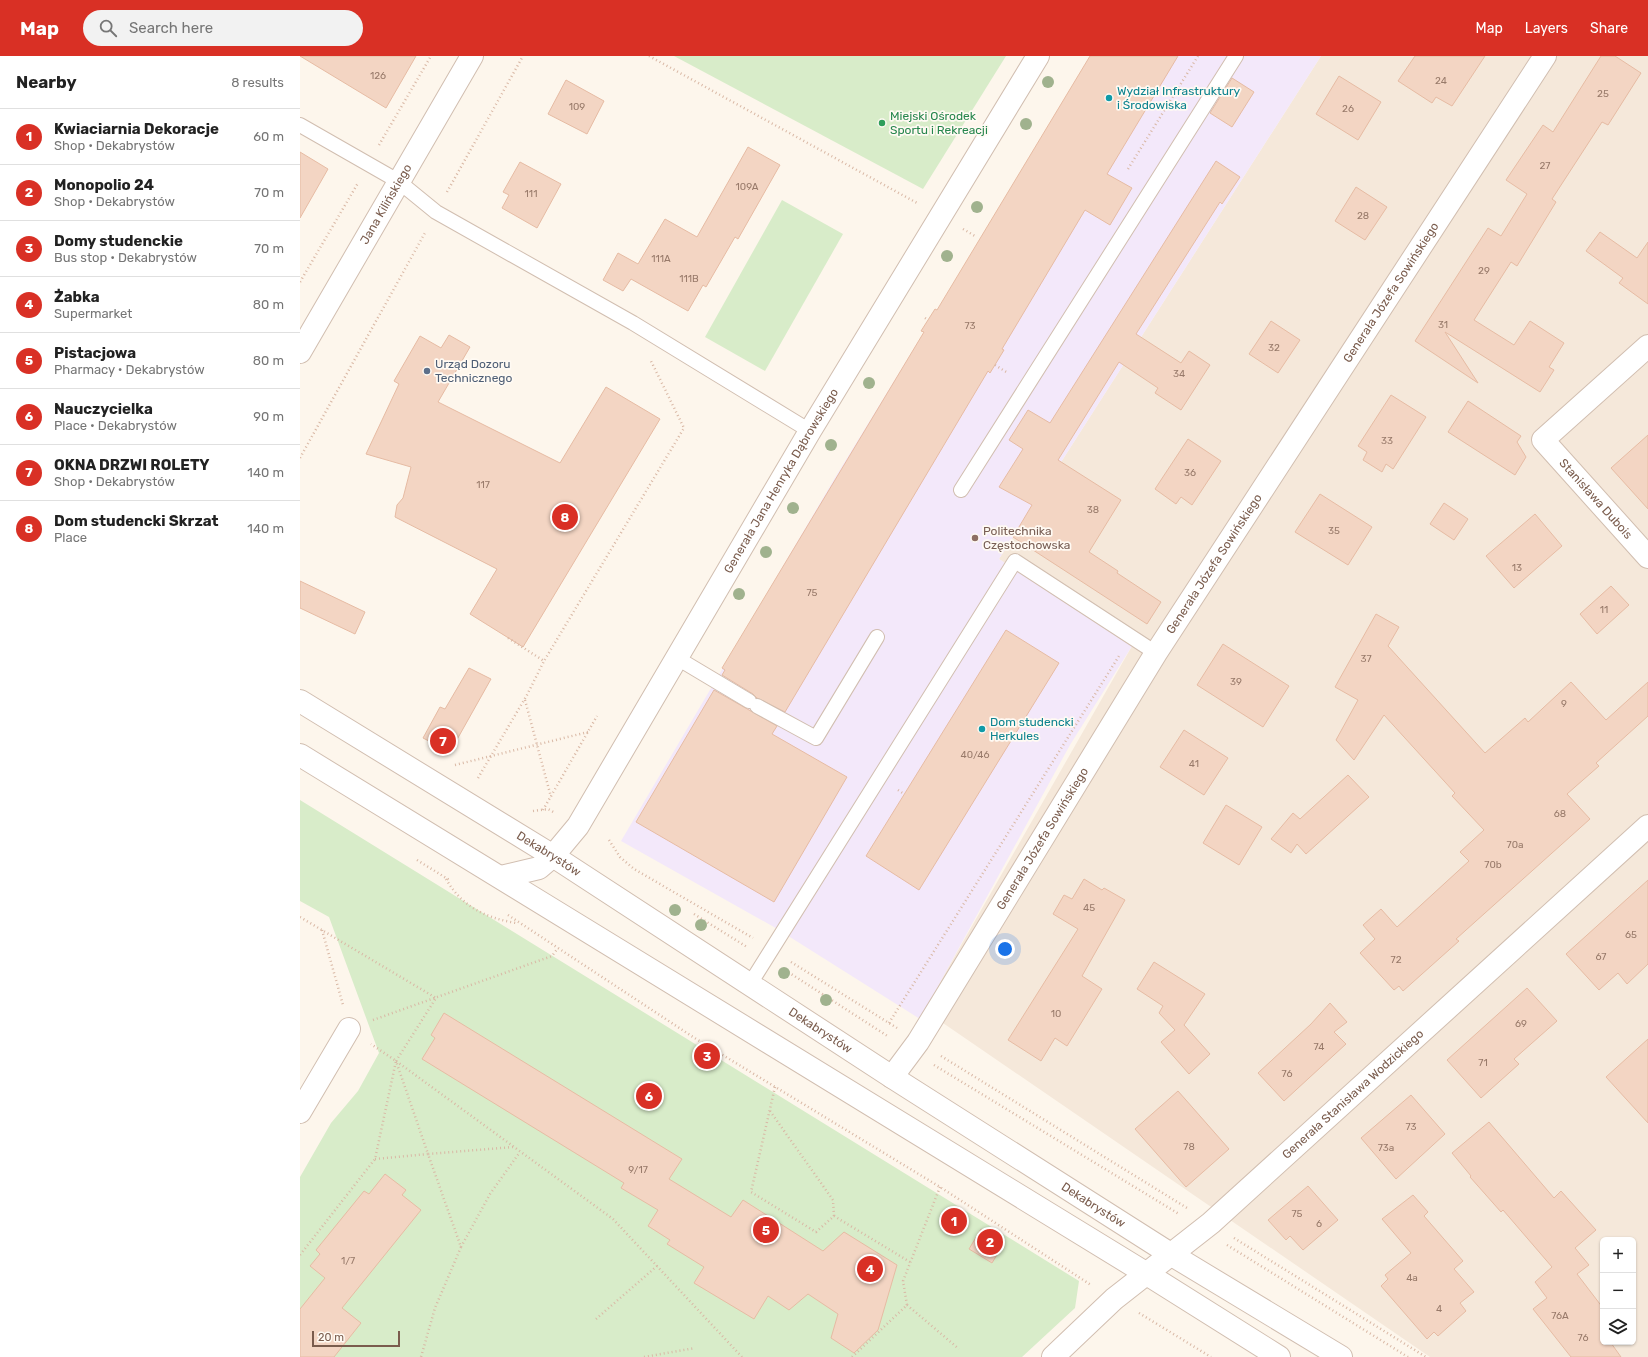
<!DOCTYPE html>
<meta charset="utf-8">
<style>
:root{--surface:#fff;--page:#f2f2f2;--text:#222;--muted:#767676;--line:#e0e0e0;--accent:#d93025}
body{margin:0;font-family:Rubik,sans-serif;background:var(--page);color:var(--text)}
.controls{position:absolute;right:12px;bottom:12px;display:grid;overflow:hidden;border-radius:6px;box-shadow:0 1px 3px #0004}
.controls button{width:36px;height:36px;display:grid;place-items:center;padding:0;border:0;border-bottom:1px solid var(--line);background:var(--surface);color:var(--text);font:20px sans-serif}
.scale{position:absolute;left:12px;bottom:10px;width:88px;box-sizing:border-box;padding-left:4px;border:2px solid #7a5c4d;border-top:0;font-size:11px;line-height:14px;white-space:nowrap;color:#7a5c4d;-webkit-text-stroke:3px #fffaf3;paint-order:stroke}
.you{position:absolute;left:705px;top:893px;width:14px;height:14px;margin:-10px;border:3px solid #fff;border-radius:50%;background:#1a73e8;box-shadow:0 0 0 6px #1a73e833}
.badge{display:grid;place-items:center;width:26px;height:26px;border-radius:50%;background:var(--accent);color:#fff;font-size:13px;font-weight:700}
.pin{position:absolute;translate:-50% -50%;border:2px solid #fff;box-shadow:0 1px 4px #0006}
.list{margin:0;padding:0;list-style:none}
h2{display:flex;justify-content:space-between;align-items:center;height:52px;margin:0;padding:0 16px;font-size:17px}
h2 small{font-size:13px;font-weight:400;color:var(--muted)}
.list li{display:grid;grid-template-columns:26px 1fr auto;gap:12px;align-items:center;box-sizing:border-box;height:56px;padding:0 16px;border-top:1px solid var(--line)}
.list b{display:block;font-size:15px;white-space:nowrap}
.list p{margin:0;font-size:13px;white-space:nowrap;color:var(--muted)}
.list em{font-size:13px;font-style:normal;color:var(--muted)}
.icon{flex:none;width:22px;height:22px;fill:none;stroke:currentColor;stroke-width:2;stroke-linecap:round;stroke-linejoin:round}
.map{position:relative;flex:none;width:1348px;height:1301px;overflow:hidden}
header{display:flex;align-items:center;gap:24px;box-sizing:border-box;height:56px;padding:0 20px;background:var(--accent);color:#fff}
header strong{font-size:19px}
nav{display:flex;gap:22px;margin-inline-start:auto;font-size:14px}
.search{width:280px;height:36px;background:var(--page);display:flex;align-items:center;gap:10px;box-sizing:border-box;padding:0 14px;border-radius:22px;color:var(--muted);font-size:15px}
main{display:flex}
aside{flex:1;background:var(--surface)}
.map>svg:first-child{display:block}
.residential{fill:#f5e8da;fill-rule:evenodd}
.education{fill:#f3e8fa}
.green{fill:#d8ecc9}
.building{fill:#f3d5c3;stroke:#e6bba3}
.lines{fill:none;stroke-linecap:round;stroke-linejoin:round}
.service-casing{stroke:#d1beb0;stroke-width:16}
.minor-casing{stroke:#d1beb0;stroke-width:24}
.tertiary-casing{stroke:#d1beb0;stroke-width:24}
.path{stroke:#d9b8a5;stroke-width:2.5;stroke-dasharray:1 3;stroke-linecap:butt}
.service{stroke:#fff;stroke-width:14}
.minor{stroke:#fff;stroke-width:22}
.tertiary{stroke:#fff;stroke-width:22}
.tree{fill:#a0b28e}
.culture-dot{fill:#0f9aa8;stroke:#fffaf3;stroke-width:1.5}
.leisure-dot{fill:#2e9e5b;stroke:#fffaf3;stroke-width:1.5}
.service-dot{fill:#5c6f8a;stroke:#fffaf3;stroke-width:1.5}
.education-dot{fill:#8d6e63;stroke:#fffaf3;stroke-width:1.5}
.labels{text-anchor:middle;stroke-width:3.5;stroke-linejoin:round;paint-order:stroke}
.number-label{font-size:10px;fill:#987a6a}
.culture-label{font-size:12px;fill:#0d838f;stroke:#fffaf3;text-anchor:start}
.leisure-label{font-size:12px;fill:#27864d;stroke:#fffaf3;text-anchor:start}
.street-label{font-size:12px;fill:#7a5c4d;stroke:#fffaf3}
.service-label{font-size:12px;fill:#4e5e75;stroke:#fffaf3;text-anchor:start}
.education-label{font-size:12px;fill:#785e54;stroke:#fffaf3;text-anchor:start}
</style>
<header>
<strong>Map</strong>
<div class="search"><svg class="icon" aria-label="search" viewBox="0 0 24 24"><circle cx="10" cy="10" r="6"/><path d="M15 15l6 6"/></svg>Search here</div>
<nav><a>Map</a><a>Layers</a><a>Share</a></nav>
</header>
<main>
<aside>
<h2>Nearby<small>8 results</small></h2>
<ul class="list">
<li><span class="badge">1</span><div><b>Kwiaciarnia Dekoracje</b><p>Shop · Dekabrystów</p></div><em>60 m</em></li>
<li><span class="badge">2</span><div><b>Monopolio 24</b><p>Shop · Dekabrystów</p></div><em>70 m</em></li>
<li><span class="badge">3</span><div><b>Domy studenckie</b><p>Bus stop · Dekabrystów</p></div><em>70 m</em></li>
<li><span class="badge">4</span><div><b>Żabka</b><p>Supermarket</p></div><em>80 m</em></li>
<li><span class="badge">5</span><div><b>Pistacjowa</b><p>Pharmacy · Dekabrystów</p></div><em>80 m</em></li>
<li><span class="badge">6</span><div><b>Nauczycielka</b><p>Place · Dekabrystów</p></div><em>90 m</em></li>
<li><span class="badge">7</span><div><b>OKNA DRZWI ROLETY</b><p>Shop · Dekabrystów</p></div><em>140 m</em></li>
<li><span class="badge">8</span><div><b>Dom studencki Skrzat</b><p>Place</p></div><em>140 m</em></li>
</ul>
</aside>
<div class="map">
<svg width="1348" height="1301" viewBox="0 0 1348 1301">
<rect width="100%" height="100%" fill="#fdf6ec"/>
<path class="residential" d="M 1021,0 L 1348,0 L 1348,1301 L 1130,1301 L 624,954 L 832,590 L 699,503 ZM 1303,1184 L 1333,1184 L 1333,1286 L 1303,1286 Z"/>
<path class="education" d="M 793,0 L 1021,0 L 699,503 L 832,590 L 770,689 L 620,963 L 474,871 L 321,785 L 536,420 Z"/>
<g class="green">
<path d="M 374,0 L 706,0 L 623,133 Z"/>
<path d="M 482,144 L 543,178 L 465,315 L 405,281 Z"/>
<path d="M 0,744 L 779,1225 L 775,1252 L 722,1301 L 0,1301 L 0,1121 L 31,1067 L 58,1035 L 79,997 L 29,861 L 0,845 Z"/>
</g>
<g class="building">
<path d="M 0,0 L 116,0 L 86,52 Z"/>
<path d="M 790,0 L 878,0 L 807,118 L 832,132 L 810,169 L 785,154 L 702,293 L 704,294 L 690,317 L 688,315 L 485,656 L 457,642 L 453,638 L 422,619 L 425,614 L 422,612 L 624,276 L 621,275 L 635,253 L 637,254 Z"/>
<path d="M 1115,0 L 1185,0 L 1152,50 L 1136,41 L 1132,47 L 1098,25 Z"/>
<path d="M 1301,0 L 1315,0 L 1341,17 L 1308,69 L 1302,66 L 1252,143 L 1256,146 L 1217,210 L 1211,206 L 1174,264 L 1214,289 L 1230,265 L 1264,287 L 1249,311 L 1254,314 L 1240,336 L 1145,276 L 1178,327 L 1115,285 L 1188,172 L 1201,180 L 1227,138 L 1206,124 L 1243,69 L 1253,76 Z"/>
<path d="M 1039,20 L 1081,46 L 1058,84 L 1016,58 Z"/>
<path d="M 932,22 L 954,36 L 932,71 L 910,57 Z"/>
<path d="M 266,24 L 304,45 L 287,78 L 248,58 Z"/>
<path d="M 448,91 L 480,109 L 438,183 L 435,181 L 406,231 L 403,229 L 388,255 L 331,223 L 323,235 L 303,224 L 318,197 L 338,208 L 365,163 L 397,181 Z"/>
<path d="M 0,96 L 28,113 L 0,162 Z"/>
<path d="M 916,105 L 940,121 L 922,148 L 920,146 L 836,278 L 881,307 L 889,295 L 910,309 L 881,354 L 855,337 L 858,332 L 819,306 L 758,404 L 821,444 L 789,496 L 818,515 L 817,517 L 861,546 L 847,568 L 713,481 L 732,449 L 699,431 L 723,393 L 709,384 L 728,354 L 750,367 Z"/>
<path d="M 220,106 L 261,128 L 237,172 L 202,152 L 209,139 L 203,136 Z"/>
<path d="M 1056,131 L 1087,151 L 1065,184 L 1035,165 Z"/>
<path d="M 1300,176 L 1337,202 L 1348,186 L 1348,248 L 1319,227 L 1323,222 L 1286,195 Z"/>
<path d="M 971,265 L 1000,284 L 978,317 L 949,298 Z"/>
<path d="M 149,279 L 170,291 L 138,346 L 260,407 L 306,331 L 360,363 L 223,591 L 170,558 L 197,513 L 95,461 L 97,449 L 103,442 L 111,411 L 66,398 L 99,328 L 94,325 L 120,280 L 141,292 Z"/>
<path d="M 1091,339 L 1126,361 L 1093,413 L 1086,408 L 1082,416 L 1063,404 L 1067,396 L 1058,390 Z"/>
<path d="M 1168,345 L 1221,380 L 1217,386 L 1226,401 L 1215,419 L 1148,376 Z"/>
<path d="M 1348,379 L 1348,453 L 1311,412 Z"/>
<path d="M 888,383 L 921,405 L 892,449 L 881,441 L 876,448 L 855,433 Z"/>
<path d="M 1020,438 L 1072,471 L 1048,509 L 995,476 Z"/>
<path d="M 1144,447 L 1168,463 L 1154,484 L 1130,468 Z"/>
<path d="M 1235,458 L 1262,490 L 1214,532 L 1186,500 Z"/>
<path d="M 0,525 L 65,556 L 55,578 L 0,552 Z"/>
<path d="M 1311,530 L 1329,549 L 1297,578 L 1280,558 Z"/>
<path d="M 1076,558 L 1099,571 L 1088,590 L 1185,697 L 1225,662 L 1228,666 L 1271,626 L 1306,664 L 1348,626 L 1348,660 L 1296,707 L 1299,710 L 1267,738 L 1290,763 L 1156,883 L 1159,885 L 1103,935 L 1099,930 L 1094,934 L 1060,897 L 1075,883 L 1063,869 L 1081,853 L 1097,871 L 1169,805 L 1160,796 L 1184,774 L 1152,740 L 1155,737 L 1084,659 L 1054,704 L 1036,684 L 1058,644 L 1035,631 Z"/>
<path d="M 706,574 L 759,607 L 619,834 L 566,800 Z"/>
<path d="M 923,588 L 989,630 L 963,671 L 897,629 Z"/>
<path d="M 169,612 L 191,623 L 150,696 L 123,682 L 140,651 L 145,653 Z"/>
<path d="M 414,634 L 477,670 L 472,678 L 547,721 L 474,846 L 336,766 Z"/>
<path d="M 884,674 L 928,702 L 904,739 L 860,711 Z"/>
<path d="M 1048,719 L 1069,741 L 1006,798 L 997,788 L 991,797 L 971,783 L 993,757 L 1000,763 Z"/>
<path d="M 926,749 L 962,771 L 939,809 L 903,787 Z"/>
<path d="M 784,823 L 802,834 L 804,832 L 825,844 L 782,920 L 802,933 L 767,990 L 755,982 L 741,1005 L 708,984 L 778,873 L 753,858 L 764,839 L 772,843 Z"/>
<path d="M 1348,824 L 1348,908 L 1327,928 L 1318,917 L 1299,934 L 1266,898 Z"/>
<path d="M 854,906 L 905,938 L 884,969 L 910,998 L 889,1018 L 861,986 L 875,974 L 859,957 L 863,950 L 837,933 Z"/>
<path d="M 1227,932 L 1257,965 L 1214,1003 L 1219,1008 L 1181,1042 L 1147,1004 Z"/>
<path d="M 1030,947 L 1047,966 L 1034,976 L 1046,988 L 984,1045 L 958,1017 L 1011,968 Z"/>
<path d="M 144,957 L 382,1103 L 369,1123 L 431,1161 L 443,1144 L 523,1195 L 544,1176 L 597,1209 L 578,1274 L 554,1297 L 531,1282 L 538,1258 L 508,1238 L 489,1254 L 468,1240 L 454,1263 L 394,1227 L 404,1211 L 367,1188 L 370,1184 L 348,1170 L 358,1154 L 321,1132 L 324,1127 L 122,1003 L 135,982 L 131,979 Z"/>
<path d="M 1348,983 L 1348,1067 L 1306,1021 Z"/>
<path d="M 878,1035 L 929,1093 L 886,1131 L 835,1073 Z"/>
<path d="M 1111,1039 L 1145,1078 L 1096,1123 L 1061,1082 Z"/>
<path d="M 1189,1066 L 1254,1142 L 1261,1135 L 1296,1174 L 1275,1192 L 1289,1209 L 1277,1218 L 1303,1252 L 1303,1286 L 1313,1286 L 1311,1287 L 1321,1301 L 1271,1301 L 1233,1253 L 1247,1242 L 1235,1226 L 1252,1211 L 1203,1154 L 1201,1156 L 1170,1121 L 1171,1120 L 1152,1097 Z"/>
<path d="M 85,1118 L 106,1134 L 102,1139 L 121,1154 L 42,1252 L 61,1267 L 34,1301 L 0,1301 L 0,1253 L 25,1222 L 10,1210 L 20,1198 L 16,1194 L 64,1135 L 69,1138 Z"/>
<path d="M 1008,1130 L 1038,1164 L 1003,1194 L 990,1180 L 986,1184 L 968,1164 Z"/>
<path d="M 1113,1139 L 1128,1156 L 1124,1160 L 1163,1205 L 1154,1213 L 1174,1236 L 1160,1247 L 1166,1255 L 1138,1280 L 1134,1276 L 1127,1283 L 1081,1230 L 1088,1223 L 1085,1219 L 1111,1197 L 1082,1163 Z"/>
<path d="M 681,1173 L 704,1187 L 692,1207 L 669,1193 Z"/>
</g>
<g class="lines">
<defs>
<g id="service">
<path d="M 0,69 L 98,125 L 136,156 L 333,267 L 510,375"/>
<path d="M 661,434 L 936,0"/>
<path d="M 377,602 L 449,645"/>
<path d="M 457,650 L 516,682 L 577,581"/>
<path d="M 450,928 L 715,505 L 856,597"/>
</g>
<g id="minor">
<path id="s1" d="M 1348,290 L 1243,384 L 1348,501"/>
<path id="s2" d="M 592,1021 L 618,986 L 856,597 L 1245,0"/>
<path d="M 0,1056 L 49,973"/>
<path id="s3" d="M 753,1301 L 814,1243 L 911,1167 L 1348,770"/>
</g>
<g id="tertiary">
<path id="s4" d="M 0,296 L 172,0"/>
<path id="s5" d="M 0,645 L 253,800 L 592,1021 L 872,1199 L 1041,1301"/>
<path d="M 0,699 L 847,1218 L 979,1301"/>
<path id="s6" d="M 201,821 L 239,812 L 253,800 L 278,770 L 510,375 L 738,0"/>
</g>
</defs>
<use href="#service" class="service-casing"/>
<use href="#minor" class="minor-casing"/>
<use href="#tertiary" class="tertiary-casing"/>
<g class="path">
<path d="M 349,0 L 617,147"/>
<path d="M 79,89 L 131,0"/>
<path d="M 828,113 L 898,0"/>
<path d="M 147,136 L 223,0"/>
<path d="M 663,173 L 675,180"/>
<path d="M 0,226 L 58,127"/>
<path d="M 625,262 L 628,264"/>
<path d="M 695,309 L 708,317"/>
<path d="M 0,402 L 126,175"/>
<path d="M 208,582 L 244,605 L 384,372 L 351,305"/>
<path d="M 225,644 L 251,741"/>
<path d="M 155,709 L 288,676"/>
<path d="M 178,722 L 227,639 L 244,605"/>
<path d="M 598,734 L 604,738"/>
<path d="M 243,754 L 297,660"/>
<path d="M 233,755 L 248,753 L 255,757"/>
<path d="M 309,784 L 320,801 L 334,813 L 453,882"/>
<path d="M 117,804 L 151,825"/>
<path d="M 146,823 C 162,851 186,862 216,867"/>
<path d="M 394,858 L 447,891"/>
<path d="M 208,859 L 393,981 L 640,1131 L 791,1229"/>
<path d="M 0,861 L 136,942 L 96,1005"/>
<path d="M 22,874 L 43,949"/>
<path d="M 491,906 L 597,972"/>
<path d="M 485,914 L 589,981"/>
<path d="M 73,964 L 252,900 L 258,892"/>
<path d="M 589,967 L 819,600"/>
<path d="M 641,1000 L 887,1152"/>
<path d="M 634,1009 L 879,1158"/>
<path d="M 475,1031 L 451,1136 L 516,1176 L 534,1160 L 610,1206"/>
<path d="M 470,1055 L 533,1144 L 534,1160"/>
<path d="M 213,1091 L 128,1098 L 96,1005 L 313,1163 L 442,1301"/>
<path d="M 75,1103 L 128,1098 L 161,1191 L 135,1252 L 121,1301"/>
<path d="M 934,1182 L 1126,1301"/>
<path d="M 927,1189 L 1108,1301"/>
<path d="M 161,1191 L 190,1138 L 220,1096"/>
<path d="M 0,1199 L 75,1103 L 96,1005 L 71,988"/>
<path d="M 607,1249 L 659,1293"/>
<path d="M 839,1257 L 911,1301"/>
<path d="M 296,1263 L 357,1210"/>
<path d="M 344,1301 L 395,1292"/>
<path d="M 552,1301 L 607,1249 L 603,1225 L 640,1131"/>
</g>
<use href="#service" class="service"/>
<use href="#minor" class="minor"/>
<use href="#tertiary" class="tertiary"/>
</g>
<g class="tree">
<circle cx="748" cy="26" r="6"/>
<circle cx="726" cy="68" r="6"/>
<circle cx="677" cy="151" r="6"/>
<circle cx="647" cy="200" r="6"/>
<circle cx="569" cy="327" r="6"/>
<circle cx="531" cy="389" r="6"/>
<circle cx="493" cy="452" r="6"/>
<circle cx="466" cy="496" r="6"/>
<circle cx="439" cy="538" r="6"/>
<circle cx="375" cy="854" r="6"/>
<circle cx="401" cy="869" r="6"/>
<circle cx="484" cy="917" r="6"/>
<circle cx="526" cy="944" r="6"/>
</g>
<g class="culture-dot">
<circle cx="809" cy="42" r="4"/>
<circle cx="682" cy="673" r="4"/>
</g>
<circle class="leisure-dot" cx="582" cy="67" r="4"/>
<circle class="service-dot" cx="127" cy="315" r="4"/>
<circle class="education-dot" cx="675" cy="482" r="4"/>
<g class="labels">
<g class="number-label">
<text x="78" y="23">126</text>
<text x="1141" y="28">24</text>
<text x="1303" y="41">25</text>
<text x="277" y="54">109</text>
<text x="1048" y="56">26</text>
<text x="1245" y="113">27</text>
<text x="447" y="134">109A</text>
<text x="231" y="141">111</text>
<text x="1063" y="163">28</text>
<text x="361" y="206">111A</text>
<text x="1184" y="218">29</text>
<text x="389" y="226">111B</text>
<text x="1143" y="272">31</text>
<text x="670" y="273">73</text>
<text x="974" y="295">32</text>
<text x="879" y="321">34</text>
<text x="1087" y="388">33</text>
<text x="890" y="420">36</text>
<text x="183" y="432">117</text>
<text x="793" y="457">38</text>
<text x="1034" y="478">35</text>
<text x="1217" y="515">13</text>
<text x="512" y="540">75</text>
<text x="1304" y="557">11</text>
<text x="1066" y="606">37</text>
<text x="936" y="629">39</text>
<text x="1264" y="651">9</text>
<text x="675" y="702">40/46</text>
<text x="894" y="711">41</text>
<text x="1260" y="761">68</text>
<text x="1215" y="792">70a</text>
<text x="1193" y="812">70b</text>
<text x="789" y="855">45</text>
<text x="1331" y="882">65</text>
<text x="1301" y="904">67</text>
<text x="1096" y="907">72</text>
<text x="756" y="961">10</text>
<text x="1221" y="971">69</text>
<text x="1019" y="994">74</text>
<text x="1183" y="1010">71</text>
<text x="987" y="1021">76</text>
<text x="1111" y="1074">73</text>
<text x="889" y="1094">78</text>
<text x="1086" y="1095">73a</text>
<text x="338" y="1117">9/17</text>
<text x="997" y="1161">75</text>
<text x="1019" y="1171">6</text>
<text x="48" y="1208">1/7</text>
<text x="1112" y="1225">4a</text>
<text x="1139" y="1256">4</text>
<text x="1260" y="1263">76A</text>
<text x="1283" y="1285">76</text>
</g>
<g class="culture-label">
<text x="817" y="39">Wydział Infrastruktury<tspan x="817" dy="14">i Środowiska</tspan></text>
<text x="690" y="670">Dom studencki<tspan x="690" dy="14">Herkules</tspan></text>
</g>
<g class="leisure-label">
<text x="590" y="64">Miejski Ośrodek<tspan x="590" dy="14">Sportu i Rekreacji</tspan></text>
</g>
<g class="street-label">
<text dy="4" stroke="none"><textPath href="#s4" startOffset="171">Jana Kilińskiego</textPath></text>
<text dy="4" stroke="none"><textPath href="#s2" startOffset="930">Generała Józefa Sowińskiego</textPath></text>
<text dy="4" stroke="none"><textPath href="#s6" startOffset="497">Generała Jana Henryka Dąbrowskiego</textPath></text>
<text dy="4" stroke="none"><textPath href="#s1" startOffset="220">Stanisława Dubois</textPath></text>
<text dy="4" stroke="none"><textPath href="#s2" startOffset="606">Generała Józefa Sowińskiego</textPath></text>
<text dy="4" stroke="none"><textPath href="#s2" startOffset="282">Generała Józefa Sowińskiego</textPath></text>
<text dy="4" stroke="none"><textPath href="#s5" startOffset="292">Dekabrystów</textPath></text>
<text dy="4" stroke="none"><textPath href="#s5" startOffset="616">Dekabrystów</textPath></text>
<text dy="4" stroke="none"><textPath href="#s3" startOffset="399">Generała Stanisława Wodzickiego</textPath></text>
<text dy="4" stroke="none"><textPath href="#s5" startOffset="940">Dekabrystów</textPath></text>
</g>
<g class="service-label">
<text x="135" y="312">Urząd Dozoru<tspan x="135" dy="14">Technicznego</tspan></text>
</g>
<g class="education-label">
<text x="683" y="479">Politechnika<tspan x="683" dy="14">Częstochowska</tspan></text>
</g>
</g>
</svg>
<div class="controls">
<button>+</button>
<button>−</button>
<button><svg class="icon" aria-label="layers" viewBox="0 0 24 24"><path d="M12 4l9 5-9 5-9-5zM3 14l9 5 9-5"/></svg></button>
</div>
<div class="scale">20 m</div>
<div class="you"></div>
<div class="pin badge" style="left:654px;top:1165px">1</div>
<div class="pin badge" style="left:690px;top:1186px">2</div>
<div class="pin badge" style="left:407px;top:1000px">3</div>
<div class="pin badge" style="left:570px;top:1213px">4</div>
<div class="pin badge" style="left:466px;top:1174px">5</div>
<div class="pin badge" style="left:349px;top:1040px">6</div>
<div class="pin badge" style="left:143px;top:685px">7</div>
<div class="pin badge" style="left:265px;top:461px">8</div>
</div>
</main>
